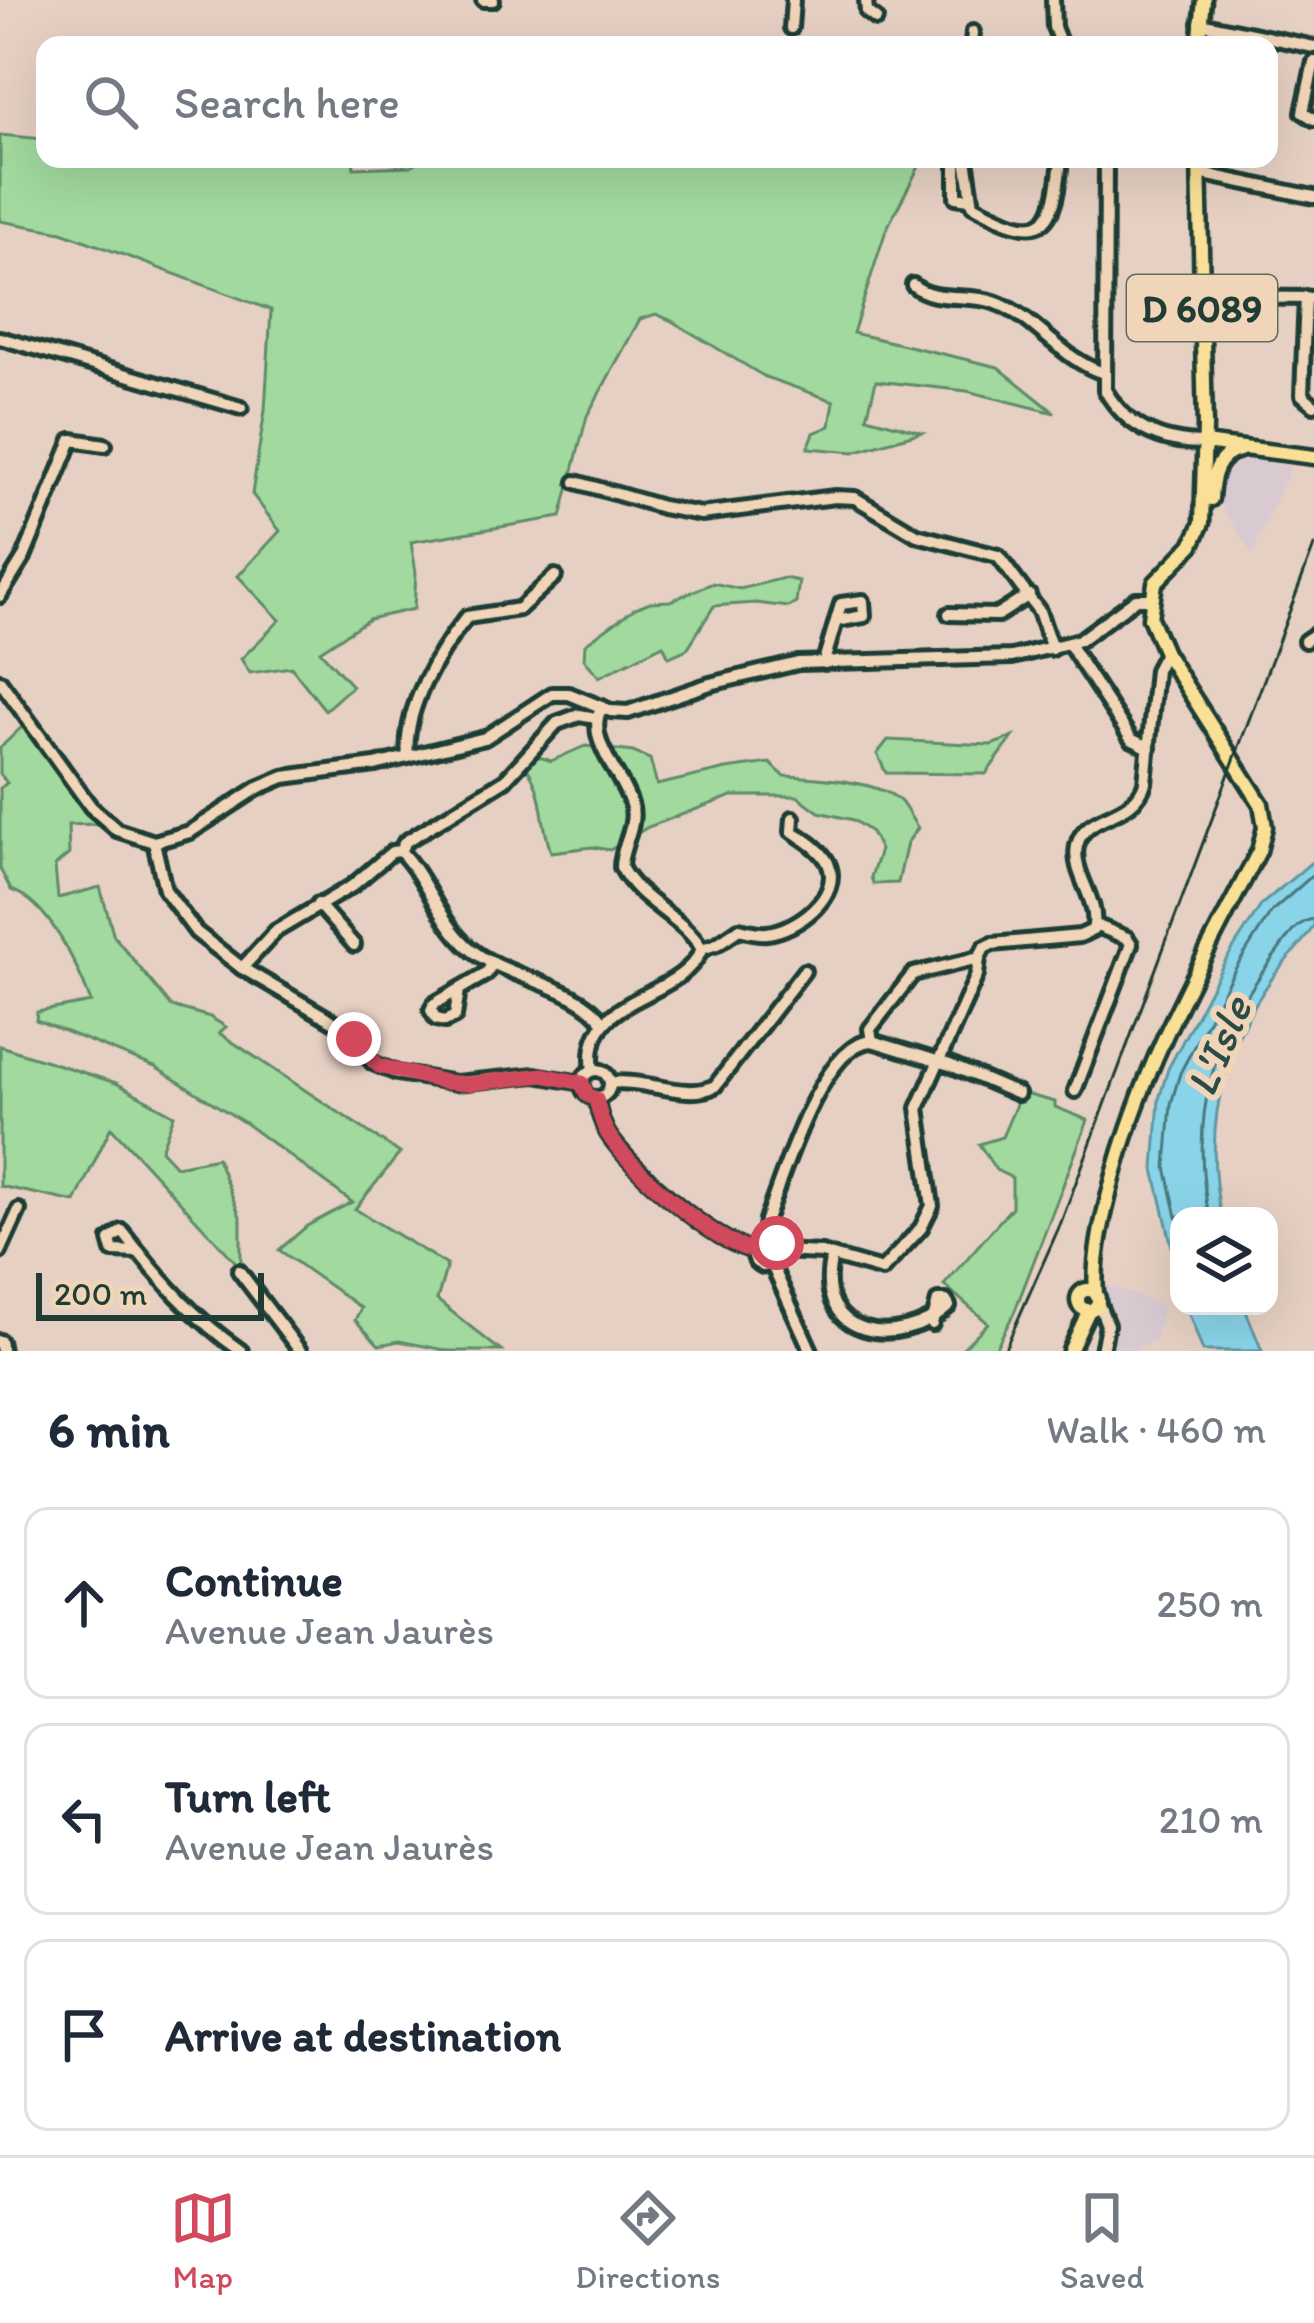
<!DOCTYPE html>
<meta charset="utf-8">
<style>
:root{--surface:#fff;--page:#f2f2f3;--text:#1f2937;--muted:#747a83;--line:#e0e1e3;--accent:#d1495b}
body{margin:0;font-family:Itim,sans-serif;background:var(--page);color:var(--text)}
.controls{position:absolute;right:36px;bottom:36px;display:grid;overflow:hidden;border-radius:24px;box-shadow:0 12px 48px #0002}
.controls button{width:108px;height:108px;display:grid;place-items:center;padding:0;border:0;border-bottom:3px solid var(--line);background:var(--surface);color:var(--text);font:60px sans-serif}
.scale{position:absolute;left:36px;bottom:30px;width:228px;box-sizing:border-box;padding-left:12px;border:6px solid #1f3d34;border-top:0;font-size:33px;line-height:42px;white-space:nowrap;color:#1f3d34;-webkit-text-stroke:9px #f1d5b8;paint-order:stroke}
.stop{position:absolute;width:36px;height:36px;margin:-27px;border:9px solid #d1495b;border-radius:50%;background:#fff}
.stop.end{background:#d1495b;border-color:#fff;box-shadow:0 3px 12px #0008}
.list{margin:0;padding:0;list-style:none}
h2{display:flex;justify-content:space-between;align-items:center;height:156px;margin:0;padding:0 48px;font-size:51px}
h2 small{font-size:39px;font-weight:400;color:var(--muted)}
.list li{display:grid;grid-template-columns:78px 1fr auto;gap:36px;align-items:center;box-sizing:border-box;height:192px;margin:0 24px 24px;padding:0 24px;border:3px solid var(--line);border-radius:24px}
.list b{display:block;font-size:45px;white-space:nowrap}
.list p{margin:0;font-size:39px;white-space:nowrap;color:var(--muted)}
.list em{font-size:39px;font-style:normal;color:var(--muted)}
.icon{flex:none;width:66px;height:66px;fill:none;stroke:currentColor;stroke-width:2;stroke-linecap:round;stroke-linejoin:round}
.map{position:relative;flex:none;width:1314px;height:1351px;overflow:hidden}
.search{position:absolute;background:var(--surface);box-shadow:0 12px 48px #0002;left:36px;right:36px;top:36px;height:132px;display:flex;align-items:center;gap:30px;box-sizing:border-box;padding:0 42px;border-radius:24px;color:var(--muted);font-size:45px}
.sheet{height:804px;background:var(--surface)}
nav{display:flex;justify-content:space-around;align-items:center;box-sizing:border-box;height:168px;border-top:3px solid var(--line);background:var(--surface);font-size:33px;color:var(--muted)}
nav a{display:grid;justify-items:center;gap:6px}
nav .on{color:var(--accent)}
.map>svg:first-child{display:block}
.built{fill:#d8cad0}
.green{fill:#a1d99e;stroke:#608b69;stroke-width:3}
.water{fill:#8ad4ea;stroke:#5f98a1;stroke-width:3}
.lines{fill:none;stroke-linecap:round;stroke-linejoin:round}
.shore{stroke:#4a797d;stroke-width:3}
.minor-casing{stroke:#1f3d34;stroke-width:20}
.major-casing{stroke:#1f3d34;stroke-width:21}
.minor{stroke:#f1d5b8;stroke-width:10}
.major{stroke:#f9e096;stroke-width:12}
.rail{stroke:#1f3d34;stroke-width:3}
.route{stroke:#d1495b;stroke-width:15}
.labels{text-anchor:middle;stroke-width:12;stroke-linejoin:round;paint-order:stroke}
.shield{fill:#f1d5b8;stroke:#5e6b5c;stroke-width:3}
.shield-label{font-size:39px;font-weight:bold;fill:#1f3d34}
.water-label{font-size:45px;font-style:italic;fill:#2a4c46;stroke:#f1d5b8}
</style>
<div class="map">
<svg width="1314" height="1351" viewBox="0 0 1314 1351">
<rect width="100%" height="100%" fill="#e6d0c3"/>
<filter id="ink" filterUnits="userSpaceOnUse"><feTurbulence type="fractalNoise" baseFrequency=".00833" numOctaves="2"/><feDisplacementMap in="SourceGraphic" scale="24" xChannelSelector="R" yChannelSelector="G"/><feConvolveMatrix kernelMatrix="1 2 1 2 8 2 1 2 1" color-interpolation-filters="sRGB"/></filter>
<g filter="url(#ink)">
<g class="built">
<path d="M 1241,456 L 1292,465 L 1252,554 L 1217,499 L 1222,469 L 1231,459 Z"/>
<path d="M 1104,1284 L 1163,1305 L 1156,1339 L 1135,1351 L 1107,1351 L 1116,1315 L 1104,1303 Z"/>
</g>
<g class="green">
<path d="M 0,135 L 45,139 L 45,159 L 353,159 L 354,168 L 411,166 L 423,159 L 923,159 L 886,230 L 853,333 L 998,367 L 1055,413 L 967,391 L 876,381 L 867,417 L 922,432 L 854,452 L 808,448 L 814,433 L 830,426 L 834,401 L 765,377 L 670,320 L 656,314 L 640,319 L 587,416 L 561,517 L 411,542 L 416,572 L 414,609 L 369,619 L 320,651 L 352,686 L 325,710 L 291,667 L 250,673 L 241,659 L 280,620 L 238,576 L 280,531 L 252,494 L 265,410 L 271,310 L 62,232 L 0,221 Z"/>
<path d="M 784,578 L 799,581 L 796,603 L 789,607 L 755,603 L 714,606 L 687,649 L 669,657 L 663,645 L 599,677 L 584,659 L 585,644 L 635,608 L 650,602 L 670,601 L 713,583 L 740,589 Z"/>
<path d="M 24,725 L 98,824 L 68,825 L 69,854 L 55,866 L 58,898 L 100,887 L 114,936 L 171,1006 L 210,1017 L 226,1027 L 219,1033 L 400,1153 L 355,1209 L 447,1265 L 437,1300 L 501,1351 L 449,1351 L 399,1341 L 379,1345 L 355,1320 L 361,1308 L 279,1250 L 307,1226 L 352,1202 L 245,1123 L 155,1067 L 36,1020 L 37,1012 L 91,1002 C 78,967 49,902 11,890 L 0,869 L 0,788 L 7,783 L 0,774 L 0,748 Z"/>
<path d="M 1013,737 L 986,774 L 886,773 L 877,754 L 888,740 L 991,745 Z"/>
<path d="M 585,746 L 633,752 L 650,759 L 657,785 L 726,769 L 770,763 L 784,776 C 812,777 882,781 901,802 C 907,809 912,820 918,828 L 907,843 L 898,883 L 873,884 L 871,877 L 880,850 L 871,832 L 853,820 L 819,812 L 797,796 L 732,796 L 648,827 L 610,850 L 592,847 L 551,852 C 540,822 545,795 527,768 L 537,756 L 551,761 Z"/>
<path d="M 0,1046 L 116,1083 L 174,1115 L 161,1150 L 176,1166 L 217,1158 L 241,1219 L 241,1268 L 111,1127 L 75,1202 L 0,1186 Z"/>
<path d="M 1021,1093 L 1055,1102 L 1055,1107 L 1088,1120 L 1014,1313 L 994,1351 L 960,1351 L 988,1323 L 944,1285 L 1012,1207 L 1012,1178 L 996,1170 L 979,1144 L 1002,1137 Z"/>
</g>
<g class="water">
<path d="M 1314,860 C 1314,875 1314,912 1314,925 C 1311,934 1281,965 1273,977 C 1221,1049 1203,1128 1221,1216 L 1179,1216 L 1179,1277 L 1154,1169 L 1159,1099 L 1168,1069 L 1224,963 L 1262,904 Z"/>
<path d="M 1186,1306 L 1244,1306 L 1262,1351 L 1203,1351 Z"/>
</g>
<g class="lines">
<g class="shore">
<path d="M 1209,1216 C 1189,1115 1212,1037 1275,955 C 1286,941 1295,921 1314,919"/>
<path d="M 1179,1226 L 1166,1167 L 1171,1104 L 1180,1073 L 1235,969 L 1272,911 L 1314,874"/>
</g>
<defs>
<g id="minor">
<path d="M 483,0 L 493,0"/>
<path d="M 866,0 L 867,12 L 876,19"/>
<path d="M 1053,0 L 1054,27 L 1061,45"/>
<path d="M 1200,23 L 1314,47"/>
<path d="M 791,28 L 793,0"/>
<path d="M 972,45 L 973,32"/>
<path d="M 1314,62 L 1303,112 L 1314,119"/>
<path d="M 956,159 L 956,197 L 969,199"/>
<path d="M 966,159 L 973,205 C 1041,242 1054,234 1061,159"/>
<path d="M 1106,159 L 1105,390 C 1127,428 1161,443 1204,443"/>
<path d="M 1199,173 L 1314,197"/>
<path d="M 913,285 C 934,303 968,293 994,302 C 1035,316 1061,360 1104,373"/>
<path d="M 1202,297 L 1314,298"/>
<path d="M 1306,297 L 1302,395 L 1314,405"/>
<path d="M 0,338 L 241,408"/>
<path d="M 576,482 L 662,507 L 701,514 L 835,497 L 855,498 L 917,535 L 998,556 L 1039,611 L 1052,649"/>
<path d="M 0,596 L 24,557 L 72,440 L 105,445"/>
<path d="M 949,614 L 998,615 L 1029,595"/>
<path d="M 1305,641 L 1314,635"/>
<path d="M 1069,644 L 1131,739 L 1149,748"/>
<path d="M 825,663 L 825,658 L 841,604 L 863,601 L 864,616 L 836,621"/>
<path d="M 0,681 L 91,807 L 117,830 L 154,842 L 190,832 L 258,788 L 284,777 L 375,765 L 485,738 L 552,694 L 569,694 L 611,711 L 628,712 L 710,684 L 798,663 L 1012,657 L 1080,640 L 1136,599 L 1151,599"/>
<path d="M 408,757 C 403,709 438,652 467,617 L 519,609 L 555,576"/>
<path d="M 154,842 L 165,890 L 196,932 L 242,968 L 341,1026 L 373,1063 L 397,1073 L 456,1083 L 535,1075 L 582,1083"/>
<path d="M 400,851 C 431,883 441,931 480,956 C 515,979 581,988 604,1023"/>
<path d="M 318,904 L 354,945"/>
<path d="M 702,949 L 717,944 L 739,929 C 748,931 758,934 767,933 C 797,930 843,895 828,863 C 821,849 805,840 792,831 L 793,818"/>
<path d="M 242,968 L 276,931 L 352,886 L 392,852 L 400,851 L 405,842 L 505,780 L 557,723 L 579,715 L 596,718"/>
<path d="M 459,990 L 455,1016 L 445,1021 L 436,1019 L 431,1010 L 434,1004 L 486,974 L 493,963"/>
<path d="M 872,1041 L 870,1029 L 913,974 L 979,958 L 984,948 L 992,944 L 1080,936 L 1093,930 C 1101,901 1071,874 1077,846 C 1084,811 1133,821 1145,783 L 1156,670 L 1165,653"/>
<path d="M 872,1041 L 950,1065 L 1018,1094"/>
<circle cx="596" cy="1084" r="14"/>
<path d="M 593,1070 C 581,994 679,1002 702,949 C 681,915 640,903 621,867 C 621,847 636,828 632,808 C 625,776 583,740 602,707"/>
<path d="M 610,1083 C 644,1078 687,1101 715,1086 L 804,971"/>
<path d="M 1075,1091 L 1131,944 L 1127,938 L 1095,925"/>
<path d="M 596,1098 C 599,1111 601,1123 608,1134 C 630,1168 714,1243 752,1250"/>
<path d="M 770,1238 L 760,1239 L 752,1250 L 756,1262 L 763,1266 L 776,1263 C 788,1247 772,1242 765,1228 L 766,1220 C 782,1178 822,1043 872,1041"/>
<path d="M 781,1251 L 822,1253 L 882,1270 L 921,1228 L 932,1206 L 918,1108 L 977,975 L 979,958"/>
<path d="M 0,1252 L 19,1210"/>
<path d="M 139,1252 L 113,1251 L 110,1240 L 122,1231 C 158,1277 193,1318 241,1351"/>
<path d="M 832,1256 C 811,1338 899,1351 949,1306 L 946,1301 L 938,1301 L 932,1324"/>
<path d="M 772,1265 L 811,1351"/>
<path d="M 239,1271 L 300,1351"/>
<path d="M 1098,1302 L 1107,1325 L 1102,1351"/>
<path d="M 0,1341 L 2,1351"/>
</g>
<g id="major">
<path d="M 1199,45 L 1204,0"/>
<path d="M 1204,443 L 1314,457"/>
<path d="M 1211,499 C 1212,477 1216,455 1240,450"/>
<circle cx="1088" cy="1300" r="10"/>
<path d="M 1096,1294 C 1093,1258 1102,1221 1111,1186 C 1142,1065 1202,961 1259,851 L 1265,827 L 1261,804 L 1165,653 L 1150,618 L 1155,583 L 1192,545 L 1202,523 L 1205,427 L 1199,159"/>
<path d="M 1070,1351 L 1089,1310"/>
</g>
</defs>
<use href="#minor" class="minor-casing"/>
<use href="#major" class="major-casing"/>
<use href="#minor" class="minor"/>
<use href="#major" class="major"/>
<path class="rail" d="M 1004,1351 L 1060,1225 L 1314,546"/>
</g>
</g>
<g class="lines" filter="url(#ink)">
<path class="route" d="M 354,1039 L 379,1066 L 445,1082 L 468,1084 L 543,1075 L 582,1083 L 587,1095 L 596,1099 C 599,1111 601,1123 608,1134 C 629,1168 714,1243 752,1250 L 756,1242 L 765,1238 L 777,1243"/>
</g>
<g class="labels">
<rect class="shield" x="1127" y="275" width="150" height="66" rx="9"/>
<g class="shield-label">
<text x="1202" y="322">D 6089</text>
</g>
<g class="water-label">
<text transform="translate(1218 1046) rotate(-67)" y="16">L'Isle</text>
</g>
</g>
</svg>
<div class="controls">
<button><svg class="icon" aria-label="layers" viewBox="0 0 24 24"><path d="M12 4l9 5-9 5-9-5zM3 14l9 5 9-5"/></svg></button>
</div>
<div class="scale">200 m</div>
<div class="stop" style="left:777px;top:1243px"></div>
<div class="stop end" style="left:354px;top:1039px"></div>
<div class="search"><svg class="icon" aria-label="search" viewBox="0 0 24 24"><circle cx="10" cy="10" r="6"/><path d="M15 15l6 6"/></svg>Search here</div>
</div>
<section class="sheet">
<h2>6 min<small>Walk · 460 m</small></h2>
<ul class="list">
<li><svg class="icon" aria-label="ahead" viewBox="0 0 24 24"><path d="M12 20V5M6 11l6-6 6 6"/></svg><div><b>Continue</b><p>Avenue Jean Jaurès</p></div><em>250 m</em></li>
<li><svg class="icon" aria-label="left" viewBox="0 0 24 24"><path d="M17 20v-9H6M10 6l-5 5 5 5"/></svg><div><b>Turn left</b><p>Avenue Jean Jaurès</p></div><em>210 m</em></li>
<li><svg class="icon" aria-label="arrive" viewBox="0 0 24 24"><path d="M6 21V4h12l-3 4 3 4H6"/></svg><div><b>Arrive at destination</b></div></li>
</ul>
</section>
<nav>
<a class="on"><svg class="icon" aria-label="map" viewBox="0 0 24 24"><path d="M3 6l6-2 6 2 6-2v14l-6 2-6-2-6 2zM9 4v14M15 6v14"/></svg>Map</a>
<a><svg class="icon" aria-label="directions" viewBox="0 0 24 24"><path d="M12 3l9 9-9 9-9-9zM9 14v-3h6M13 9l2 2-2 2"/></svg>Directions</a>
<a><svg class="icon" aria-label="saved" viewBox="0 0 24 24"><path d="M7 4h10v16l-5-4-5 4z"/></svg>Saved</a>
</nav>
